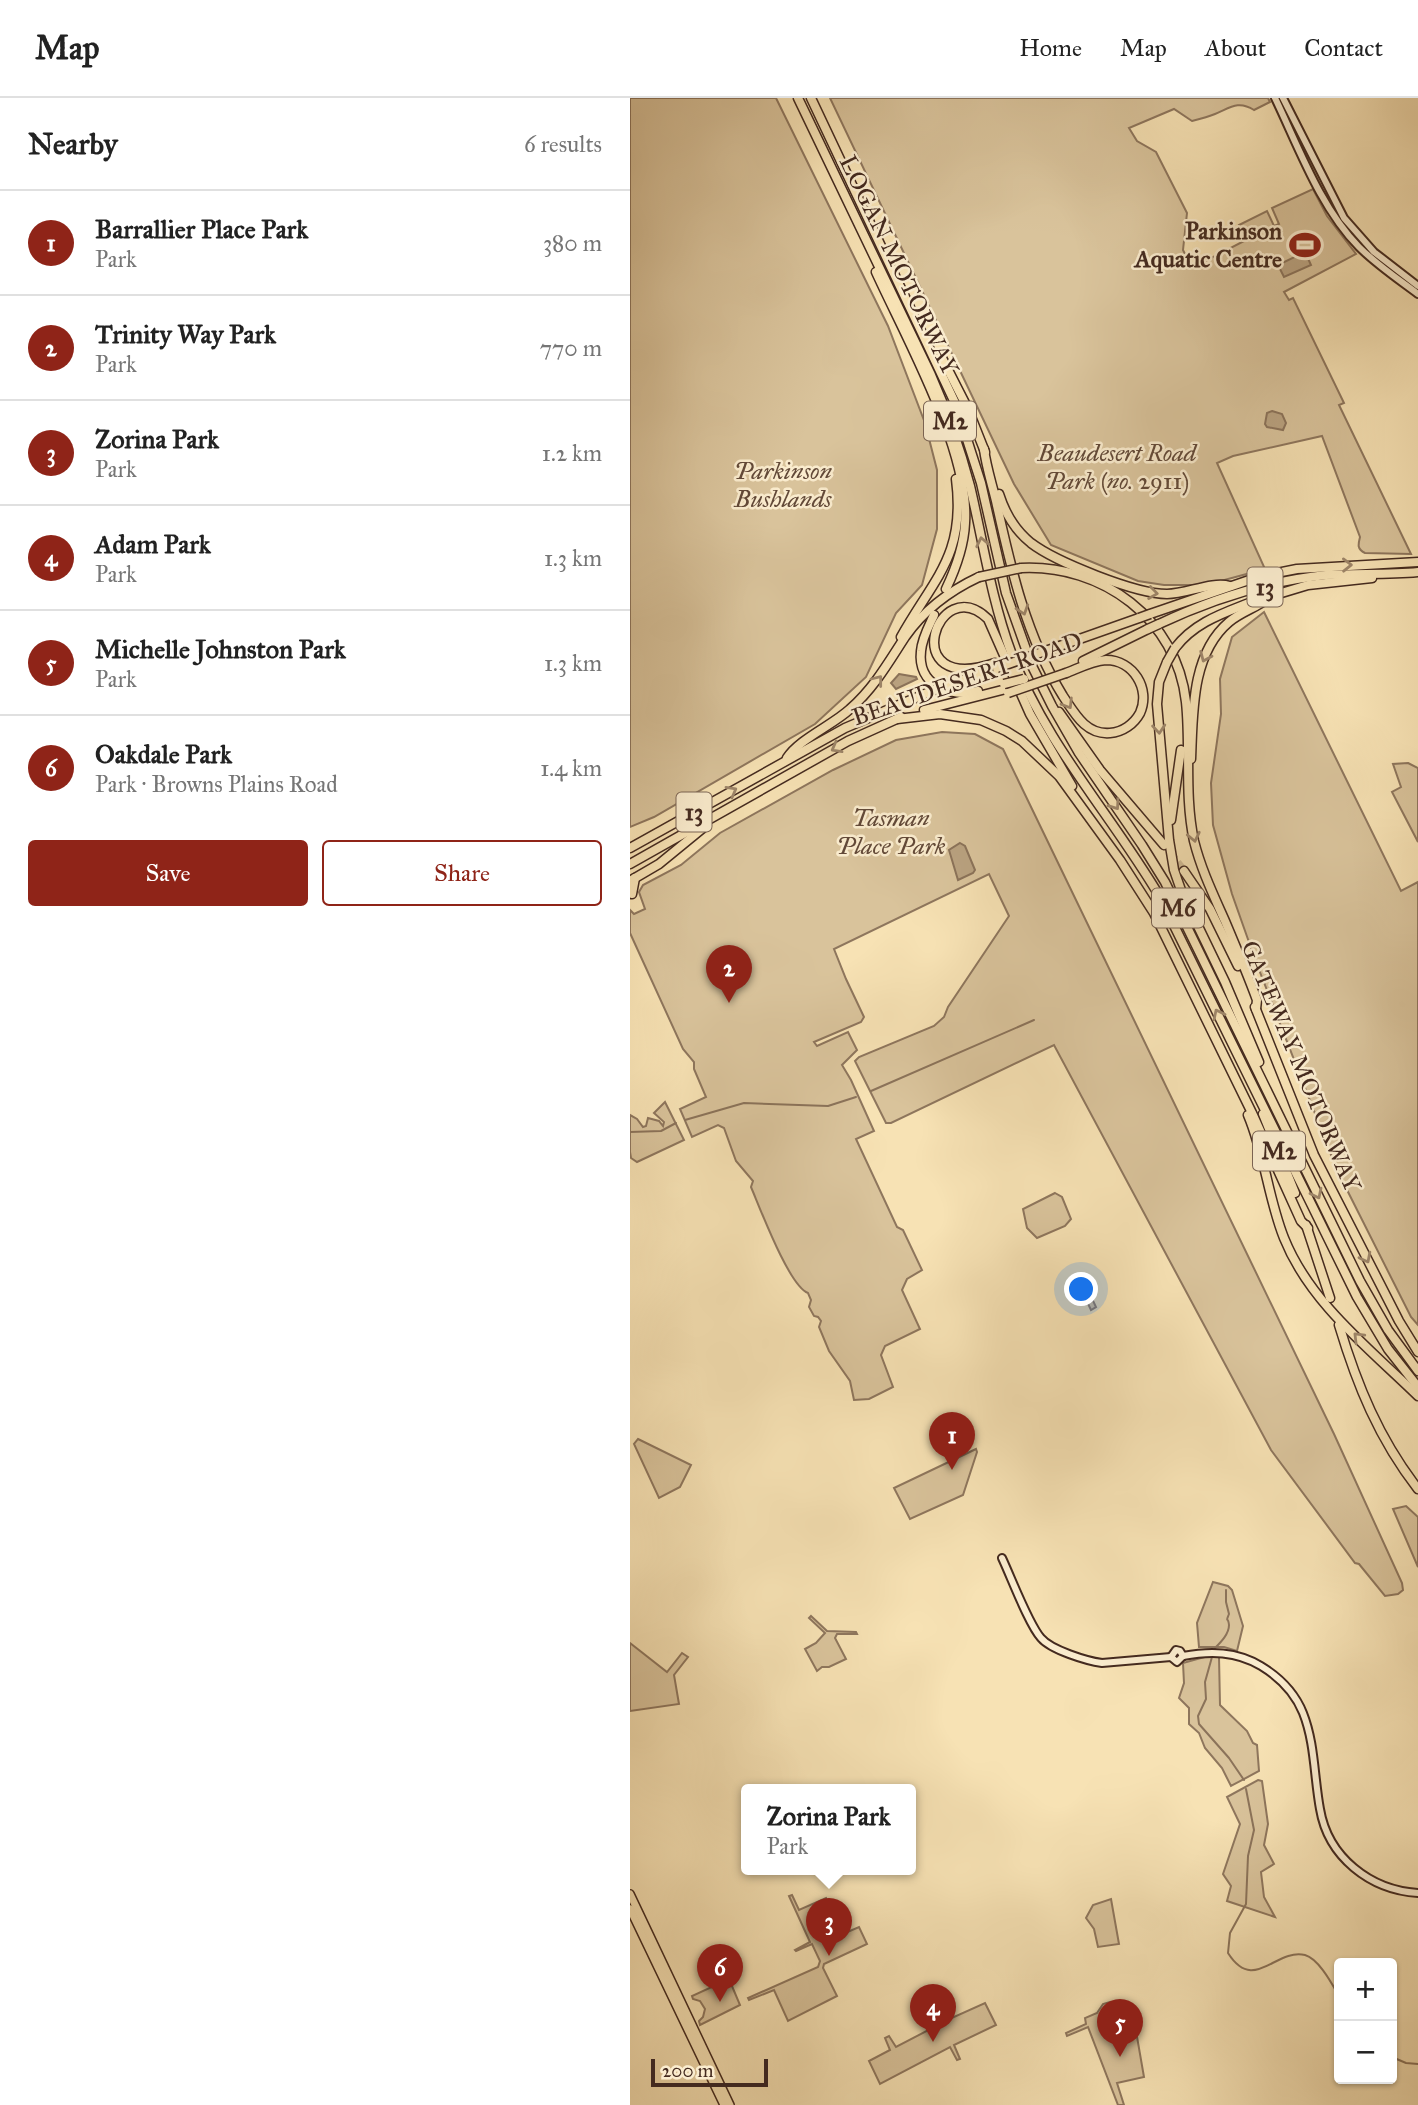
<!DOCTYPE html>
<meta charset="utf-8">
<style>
:root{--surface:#fff;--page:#f2f2f2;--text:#222;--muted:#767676;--line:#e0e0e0;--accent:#8f2418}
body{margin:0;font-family:"IM FELL Great Primer",serif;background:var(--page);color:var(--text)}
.controls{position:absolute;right:21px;bottom:21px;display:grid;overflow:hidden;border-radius:7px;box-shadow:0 2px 5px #0004}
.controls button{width:63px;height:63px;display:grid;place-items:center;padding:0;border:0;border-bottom:2px solid var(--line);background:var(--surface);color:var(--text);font:35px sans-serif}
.scale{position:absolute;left:21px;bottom:18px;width:117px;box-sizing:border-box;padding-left:7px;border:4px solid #442a1f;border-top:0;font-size:19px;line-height:24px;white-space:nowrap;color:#442a1f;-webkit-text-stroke:5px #faecce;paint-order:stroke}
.you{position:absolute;left:452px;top:1192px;width:24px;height:24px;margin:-18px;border:5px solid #fff;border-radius:50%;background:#1a73e8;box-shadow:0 0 0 10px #1a73e833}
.badge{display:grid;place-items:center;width:46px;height:46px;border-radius:50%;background:var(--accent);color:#fff;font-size:23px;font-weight:700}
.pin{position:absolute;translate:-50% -58px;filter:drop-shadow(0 2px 4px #0008)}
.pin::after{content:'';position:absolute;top:37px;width:24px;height:21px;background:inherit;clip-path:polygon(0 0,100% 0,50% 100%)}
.popup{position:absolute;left:111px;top:1686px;width:175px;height:91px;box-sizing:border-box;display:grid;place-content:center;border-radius:7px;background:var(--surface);filter:drop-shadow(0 2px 5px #0005);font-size:23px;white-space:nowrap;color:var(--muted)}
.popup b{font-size:26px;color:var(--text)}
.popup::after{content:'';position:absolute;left:50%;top:100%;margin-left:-14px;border:14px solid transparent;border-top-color:var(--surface)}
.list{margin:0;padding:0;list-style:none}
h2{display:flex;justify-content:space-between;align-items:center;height:91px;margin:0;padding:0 28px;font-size:30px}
h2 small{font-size:23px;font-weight:400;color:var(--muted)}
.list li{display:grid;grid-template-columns:46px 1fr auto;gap:21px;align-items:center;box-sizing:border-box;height:105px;padding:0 28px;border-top:2px solid var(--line)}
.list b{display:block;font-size:26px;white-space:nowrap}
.list p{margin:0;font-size:23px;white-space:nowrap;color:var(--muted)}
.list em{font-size:23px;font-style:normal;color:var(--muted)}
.actions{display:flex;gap:14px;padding:21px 28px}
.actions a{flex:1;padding:16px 0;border:2px solid var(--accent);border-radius:7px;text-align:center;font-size:24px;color:var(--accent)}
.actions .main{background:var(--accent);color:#fff}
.map{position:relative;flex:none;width:788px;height:2007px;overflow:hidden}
header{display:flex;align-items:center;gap:42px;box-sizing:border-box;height:98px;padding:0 35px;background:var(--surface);border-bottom:2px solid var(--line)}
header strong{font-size:33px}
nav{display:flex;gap:38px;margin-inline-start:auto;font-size:24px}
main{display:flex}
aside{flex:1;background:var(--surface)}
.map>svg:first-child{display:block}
.green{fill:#d9c39b;stroke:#8e765d;stroke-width:2}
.water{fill:#baa381;stroke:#8b735a;stroke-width:2}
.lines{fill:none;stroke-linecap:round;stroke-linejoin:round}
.stream{stroke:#8b735a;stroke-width:2}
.highway-tunnel{stroke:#d3bd96;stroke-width:8;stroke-dasharray:8 4;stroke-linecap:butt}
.secondary-casing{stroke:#442a1f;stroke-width:10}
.primary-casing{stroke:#442a1f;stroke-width:10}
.highway-casing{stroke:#442a1f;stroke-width:11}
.secondary{stroke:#faecce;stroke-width:6}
.primary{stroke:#f7e2b4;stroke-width:7}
.highway{stroke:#f7e2b4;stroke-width:8}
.highway-bridge-casing{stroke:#442a1f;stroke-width:11;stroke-linecap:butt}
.highway-bridge{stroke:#f7e2b4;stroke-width:8}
.oneway{stroke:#9e866a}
.labels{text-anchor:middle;stroke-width:5;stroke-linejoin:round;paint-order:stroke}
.shield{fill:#faecce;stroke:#7b6454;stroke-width:2}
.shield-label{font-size:23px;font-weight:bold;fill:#442a1f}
.poi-label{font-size:24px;font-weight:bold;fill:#442a1f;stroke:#faecce;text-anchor:end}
.street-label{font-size:24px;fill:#442a1f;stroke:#faecce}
.park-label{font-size:24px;font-style:italic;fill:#624938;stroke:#faecce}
</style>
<header>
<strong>Map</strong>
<nav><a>Home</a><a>Map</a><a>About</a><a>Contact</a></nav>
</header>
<main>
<aside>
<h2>Nearby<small>6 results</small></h2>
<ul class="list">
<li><span class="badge">1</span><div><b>Barrallier Place Park</b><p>Park</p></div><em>380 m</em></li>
<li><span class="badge">2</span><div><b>Trinity Way Park</b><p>Park</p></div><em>770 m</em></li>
<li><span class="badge">3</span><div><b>Zorina Park</b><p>Park</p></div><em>1.2 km</em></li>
<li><span class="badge">4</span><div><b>Adam Park</b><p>Park</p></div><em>1.3 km</em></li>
<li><span class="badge">5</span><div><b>Michelle Johnston Park</b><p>Park</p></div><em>1.3 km</em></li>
<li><span class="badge">6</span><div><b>Oakdale Park</b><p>Park · Browns Plains Road</p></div><em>1.4 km</em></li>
</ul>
<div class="actions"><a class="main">Save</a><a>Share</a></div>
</aside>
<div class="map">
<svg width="788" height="2007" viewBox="0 0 788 2007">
<rect width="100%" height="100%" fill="#f7e2b4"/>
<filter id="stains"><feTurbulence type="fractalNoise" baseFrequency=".00286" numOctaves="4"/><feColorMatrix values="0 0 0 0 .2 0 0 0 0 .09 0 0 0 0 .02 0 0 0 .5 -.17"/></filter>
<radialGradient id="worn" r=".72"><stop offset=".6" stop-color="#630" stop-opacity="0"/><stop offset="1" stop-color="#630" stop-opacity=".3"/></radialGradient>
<g class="green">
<path d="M 0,0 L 146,0 L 258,228 L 295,325 L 307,372 L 307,431 L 292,487 L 266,515 L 236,579 L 185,626 L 24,719 L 0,729 Z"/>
<path d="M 200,0 L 638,0 L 640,4 L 624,12 C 608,2 600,10 585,16 C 578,19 570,21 562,23 L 544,11 L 499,30 L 507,43 L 526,54 L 557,115 L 553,152 L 562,170 L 616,142 L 609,127 L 637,113 L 644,128 L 649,126 L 642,110 L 683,91 L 697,118 L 726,156 L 654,194 L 659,202 L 663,200 L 714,305 L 709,307 L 781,456 L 735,455 C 727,451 728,447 730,439 L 692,338 L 603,358 L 587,365 L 635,471 L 576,487 L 534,487 L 508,483 L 421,447 L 384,386 Z"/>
<path d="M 634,514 L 771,793 L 788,784 L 788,1227 L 781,1219 L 707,1072 L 626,864 L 602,796 L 583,727 L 581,685 L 591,616 L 590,581 L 602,539 Z"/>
<path d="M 312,634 L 345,636 L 373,651 L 704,1336 L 772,1485 L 773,1492 L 768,1496 L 755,1498 L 729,1466 L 725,1465 L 641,1352 L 424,947 L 261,1025 L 256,1025 L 225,963 L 229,959 L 304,928 L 314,919 L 318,909 L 379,818 L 359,776 L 204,851 L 216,881 L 234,919 L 231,924 L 184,944 L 187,948 L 218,934 L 227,952 L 212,967 L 221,982 L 244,1033 L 226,1041 L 267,1129 L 273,1132 L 292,1172 L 277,1181 L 272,1192 L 290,1231 L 255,1248 L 251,1257 L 263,1289 L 239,1301 L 224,1302 L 220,1283 L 199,1253 L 189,1229 L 191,1223 L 188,1219 L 184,1218 L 179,1209 L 181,1202 L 178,1195 C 159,1188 130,1110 121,1089 L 123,1083 L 106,1063 L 94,1030 L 88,1027 L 62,1039 L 50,1011 L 76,999 L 64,971 L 64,964 L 53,951 L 0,835 L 0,812 L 4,816 L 15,811 L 9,794 L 13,787 L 51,767 L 90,735 L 203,672 L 266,642 Z"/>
<path d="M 778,665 L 788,670 L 788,744 L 762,694 L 771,689 L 763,666 Z"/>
<path d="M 35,1004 L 54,1042 L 7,1064 L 1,1060 L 0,1054 L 0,1017 L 7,1021 L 13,1029 L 16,1028 L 18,1020 L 29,1023 L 33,1028 L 34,1024 L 24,1015 Z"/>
<path d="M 425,1095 L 432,1099 L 441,1121 L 435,1128 L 407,1140 L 397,1130 L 393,1111 Z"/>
<path d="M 451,1177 L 466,1209 L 461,1212 L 446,1180 Z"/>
<path d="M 8,1341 L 61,1367 L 50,1389 L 29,1400 L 4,1346 Z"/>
<path d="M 346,1351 L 347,1354 L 333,1397 L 280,1421 L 264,1390 Z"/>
<path d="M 776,1408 L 788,1419 L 788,1469 L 763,1411 Z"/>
<path d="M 583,1484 L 598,1488 L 602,1492 L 613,1528 L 607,1553 L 594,1549 L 569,1549 L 567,1525 Z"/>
<path d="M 181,1518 L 197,1533 L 226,1534 L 227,1536 L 207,1536 L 205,1540 L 216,1561 L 199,1569 L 192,1569 L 187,1573 L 175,1551 L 186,1545 L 195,1535 L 179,1520 Z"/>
<path d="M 0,1545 L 37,1574 L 52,1555 L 58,1559 L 44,1577 L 49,1606 L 0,1613 Z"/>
<path d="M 578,1558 L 589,1559 L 590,1607 L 617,1633 L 623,1645 L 627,1647 L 629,1673 L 601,1688 L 592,1670 L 575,1650 L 569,1635 L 559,1626 L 559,1610 L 549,1600 L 554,1585 L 553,1565 Z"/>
<path d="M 628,1682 L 632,1683 L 638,1726 L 634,1747 L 644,1766 L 631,1774 L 634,1799 L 645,1819 L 597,1803 L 601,1788 L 593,1776 L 610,1726 L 597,1699 Z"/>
<path d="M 162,1797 L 169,1812 L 196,1800 L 213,1836 L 229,1829 L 237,1846 L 194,1866 L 193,1870 L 207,1898 L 158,1923 L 144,1892 L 119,1902 L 118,1900 L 188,1869 L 190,1863 L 182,1846 L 166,1853 L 165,1852 L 180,1844 L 159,1798 Z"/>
<path d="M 481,1801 L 489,1846 L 468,1849 L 464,1831 L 456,1820 L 463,1807 Z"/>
<path d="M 99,1881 L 110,1907 L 70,1927 L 69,1923 L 73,1919 L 75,1911 L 70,1903 L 63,1901 L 62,1898 Z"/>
<path d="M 480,1904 L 482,1914 L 502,1910 L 514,1979 L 487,1985 L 494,2007 L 488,2007 L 458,1929 L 437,1938 L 436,1935 L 456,1926 L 455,1920 L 467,1915 L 473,1906 Z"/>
<path d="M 355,1905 L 366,1927 L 324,1947 L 330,1961 L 327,1962 L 320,1949 L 250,1986 L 239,1963 L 260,1952 L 255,1940 L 259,1938 L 266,1949 L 310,1926 L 304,1913 L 307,1912 L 313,1924 Z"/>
</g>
<g class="water">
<path d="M 675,154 L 681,167 L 654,179 L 648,167 Z"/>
<path d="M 642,313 L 652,316 L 656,325 L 653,332 L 637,329 L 635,326 L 637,315 Z"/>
<path d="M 269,576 L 286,579 L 287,581 L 266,591 L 261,585 Z"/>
<path d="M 330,745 L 335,748 L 345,772 L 343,775 L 328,782 L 319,752 Z"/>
</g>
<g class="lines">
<g class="stream">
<path d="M 241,993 L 404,922"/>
<path d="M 55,1022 L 114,1005 L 198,1008 L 226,999"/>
<path d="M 0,1034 L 31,1033 L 46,1025"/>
<path d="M 585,1550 C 591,1544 599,1536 599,1527 C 598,1517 595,1526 599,1516 L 596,1504 L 596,1492"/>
<path d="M 582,1559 L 575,1584 L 576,1601 L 568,1618 L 569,1626 L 599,1660 L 614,1682"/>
<path d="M 616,1691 L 624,1732 L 618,1758 L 616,1806 L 600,1835 L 598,1855 C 624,1896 645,1850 675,1857 C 689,1861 702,1886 709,1898"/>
<path d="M 762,1959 L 776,1965 L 788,1966"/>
</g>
<path class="highway-tunnel" d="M 540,755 L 554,773"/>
<defs>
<g id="secondary">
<path d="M 645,0 C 669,50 690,109 729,149 C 747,167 768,181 788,196"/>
<path d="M 653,0 L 714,120 L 744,154 L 788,188"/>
<path d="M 372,1460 C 381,1479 399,1527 411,1540 C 421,1552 457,1563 472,1565 L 541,1559"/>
<path d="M 553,1558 C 580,1553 606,1553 631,1568 C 649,1579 665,1595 673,1615 C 685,1645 684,1679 690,1711 C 698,1759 740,1792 788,1795"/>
<path d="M 541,1559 L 546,1552 L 550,1553 L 553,1558"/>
<path d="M 541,1559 L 547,1564 L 553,1558"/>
</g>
<g id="primary">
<path d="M 0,1796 L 100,2007"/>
<path d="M 0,1811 L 94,2007"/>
</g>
<g id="highway">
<path d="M 168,0 L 301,277 C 317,313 330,350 340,388 C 353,443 361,500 381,554 C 415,646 481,716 530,799 L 727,1199 L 758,1251 L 788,1289"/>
<path d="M 181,0 L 326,307 L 351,385 L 376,495 L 402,568 L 422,608 L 449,655 L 512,747 L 535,784 L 730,1183 L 758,1232 L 788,1273"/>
<path d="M 246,174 C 276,240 340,353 335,425 C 334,448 326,470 316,491"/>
<path d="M 311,258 L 338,311 L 355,354"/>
<path d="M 354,351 C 356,368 362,386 366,403 C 381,471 396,538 433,598 C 445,616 456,637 480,635 C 493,634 504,626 510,615 C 521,591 503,562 476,562 C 462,563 449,570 436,575"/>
<path d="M 369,396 C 375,415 386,433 401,445 C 426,464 506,496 537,496 C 557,496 581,483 600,488"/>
<path d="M 391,470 C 472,466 547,521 556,604 C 561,651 554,696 564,743 C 571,771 583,796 595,823 C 606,849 617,875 627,902 L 626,911"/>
<path d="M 638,499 L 678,487 L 742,480"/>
<path d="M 520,516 L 631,478 L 667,471 L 788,464"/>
<path d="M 304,517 C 299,528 292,540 291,553 C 287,587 320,600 348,593"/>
<path d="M 529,526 C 580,502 639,483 696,477 C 726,475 757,477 788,474"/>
<path d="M 271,539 C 304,480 336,457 326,381"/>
<path d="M 424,550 L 509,520"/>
<path d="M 545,550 C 564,525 591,516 619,505"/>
<path d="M 453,563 L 518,531"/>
<path d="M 537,564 L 529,584 L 527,606 L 539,742 L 544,772 L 552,795 L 595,884 L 629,964"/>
<path d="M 365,565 C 265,599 307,471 358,521 L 400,616 L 442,688"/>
<path d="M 317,587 L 358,573"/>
<path d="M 294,612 L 376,591"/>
<path d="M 429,614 L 470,672 L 534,747"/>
<path d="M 267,621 L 310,616 L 351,622 L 376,633 L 392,643 L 429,678 L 490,762 L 524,815 L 622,1015 L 671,1123 L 678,1130"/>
<path d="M 157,660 C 169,641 203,627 220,611 C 244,590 258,565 275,539 C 294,512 319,493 349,479"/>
<path d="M 561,661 C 563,615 561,556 599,524 C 612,513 629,509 641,498"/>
<path d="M 541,722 L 551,652"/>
<path d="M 0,750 L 215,630 L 304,592"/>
<path d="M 0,766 L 218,643 L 271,619"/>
<path d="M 554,773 L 580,811 L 608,868"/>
<path d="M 0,783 L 29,766 L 73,730"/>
<path d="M 2,796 L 5,780"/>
<path d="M 625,909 L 684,1057 L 769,1223 L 788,1254"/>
<path d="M 633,1016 L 665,1095"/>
<path d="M 618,1017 C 635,1057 638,1100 654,1140 C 680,1205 740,1251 788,1298"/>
<path d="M 676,1127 L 700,1200"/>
<path d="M 709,1227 C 727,1287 749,1341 788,1391"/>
</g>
</defs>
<use href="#secondary" class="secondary-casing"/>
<use href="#primary" class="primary-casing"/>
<use href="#highway" class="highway-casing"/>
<use href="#secondary" class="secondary"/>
<use href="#primary" class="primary"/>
<use href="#highway" class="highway"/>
<defs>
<g id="highway-bridge">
<path d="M 349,479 L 391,470"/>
<path d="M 509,520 L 520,516"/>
<path d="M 518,531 L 529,526"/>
<path d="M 537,564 L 545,550"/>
<path d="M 367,570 L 424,550"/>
<path d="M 374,586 L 394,581"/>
<path d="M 304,592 L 317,587"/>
<path d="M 378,595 L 436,575"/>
</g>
</defs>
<use href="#highway-bridge" class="highway-bridge-casing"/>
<use href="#highway-bridge" class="highway-bridge"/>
</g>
<defs><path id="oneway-chevron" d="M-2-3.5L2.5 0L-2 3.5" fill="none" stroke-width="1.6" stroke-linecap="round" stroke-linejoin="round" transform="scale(1.75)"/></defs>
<g class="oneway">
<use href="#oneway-chevron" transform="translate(352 444) rotate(-102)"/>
<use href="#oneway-chevron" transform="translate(717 467) rotate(-1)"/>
<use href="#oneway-chevron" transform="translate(523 495) rotate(8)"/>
<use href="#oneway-chevron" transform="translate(393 512) rotate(72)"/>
<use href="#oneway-chevron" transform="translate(575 559) rotate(113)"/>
<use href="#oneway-chevron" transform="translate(248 582) rotate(-52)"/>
<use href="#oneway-chevron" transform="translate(438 606) rotate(58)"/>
<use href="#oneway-chevron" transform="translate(529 631) rotate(85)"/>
<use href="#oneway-chevron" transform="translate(206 650) rotate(151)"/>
<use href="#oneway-chevron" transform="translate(102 693) rotate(-29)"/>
<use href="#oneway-chevron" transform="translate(485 707) rotate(55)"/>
<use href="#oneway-chevron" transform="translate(564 739) rotate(78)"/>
<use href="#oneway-chevron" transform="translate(588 916) rotate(-116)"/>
<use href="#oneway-chevron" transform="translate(687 1096) rotate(64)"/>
<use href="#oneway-chevron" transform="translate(736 1160) rotate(63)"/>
<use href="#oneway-chevron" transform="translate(728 1239) rotate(-135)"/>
</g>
<defs>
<symbol id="stadium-bare" viewBox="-9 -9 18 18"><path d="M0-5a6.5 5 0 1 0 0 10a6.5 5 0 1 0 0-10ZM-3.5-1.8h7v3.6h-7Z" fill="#8f2418" stroke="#faecce" stroke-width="2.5" paint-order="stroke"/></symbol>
</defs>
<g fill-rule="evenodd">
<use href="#stadium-bare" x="653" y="125" width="44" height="44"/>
</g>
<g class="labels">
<g class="shield">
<rect x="294" y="303.5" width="52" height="39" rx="5"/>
<rect x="617.5" y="469.5" width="35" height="39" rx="5"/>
<rect x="46.5" y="694.5" width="35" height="39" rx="5"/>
<rect x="522" y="790.5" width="52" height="39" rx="5"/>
<rect x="623" y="1033.5" width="52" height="39" rx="5"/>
</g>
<g class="shield-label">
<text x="320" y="331">M2</text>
<text x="635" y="497">13</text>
<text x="64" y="722">13</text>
<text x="548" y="818">M6</text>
<text x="649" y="1061">M2</text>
</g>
<g class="poi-label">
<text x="652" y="141">Parkinson<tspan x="652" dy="28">Aquatic Centre</tspan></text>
</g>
<g class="street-label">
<text transform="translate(269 167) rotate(64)" y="8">LOGAN MOTORWAY</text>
<text transform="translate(337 581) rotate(-19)" y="8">BEAUDESERT ROAD</text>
<text transform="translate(671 968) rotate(67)" y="8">GATEWAY MOTORWAY</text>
</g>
<g class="park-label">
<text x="487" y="363">Beaudesert Road<tspan x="487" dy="28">Park (no. 2911)</tspan></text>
<text x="153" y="381">Parkinson<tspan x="153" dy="28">Bushlands</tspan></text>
<text x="261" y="728">Tasman<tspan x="261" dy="28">Place Park</tspan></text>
</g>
</g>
<rect width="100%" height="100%" filter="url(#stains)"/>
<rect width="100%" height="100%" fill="url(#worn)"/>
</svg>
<div class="controls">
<button>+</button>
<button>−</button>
</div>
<div class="scale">200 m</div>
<div class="you"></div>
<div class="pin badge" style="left:322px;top:1372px">1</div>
<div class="pin badge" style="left:99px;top:905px">2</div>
<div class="pin badge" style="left:199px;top:1858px">3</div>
<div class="popup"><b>Zorina Park</b>Park</div>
<div class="pin badge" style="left:303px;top:1944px">4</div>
<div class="pin badge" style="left:490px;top:1959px">5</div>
<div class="pin badge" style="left:90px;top:1904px">6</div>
</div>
</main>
